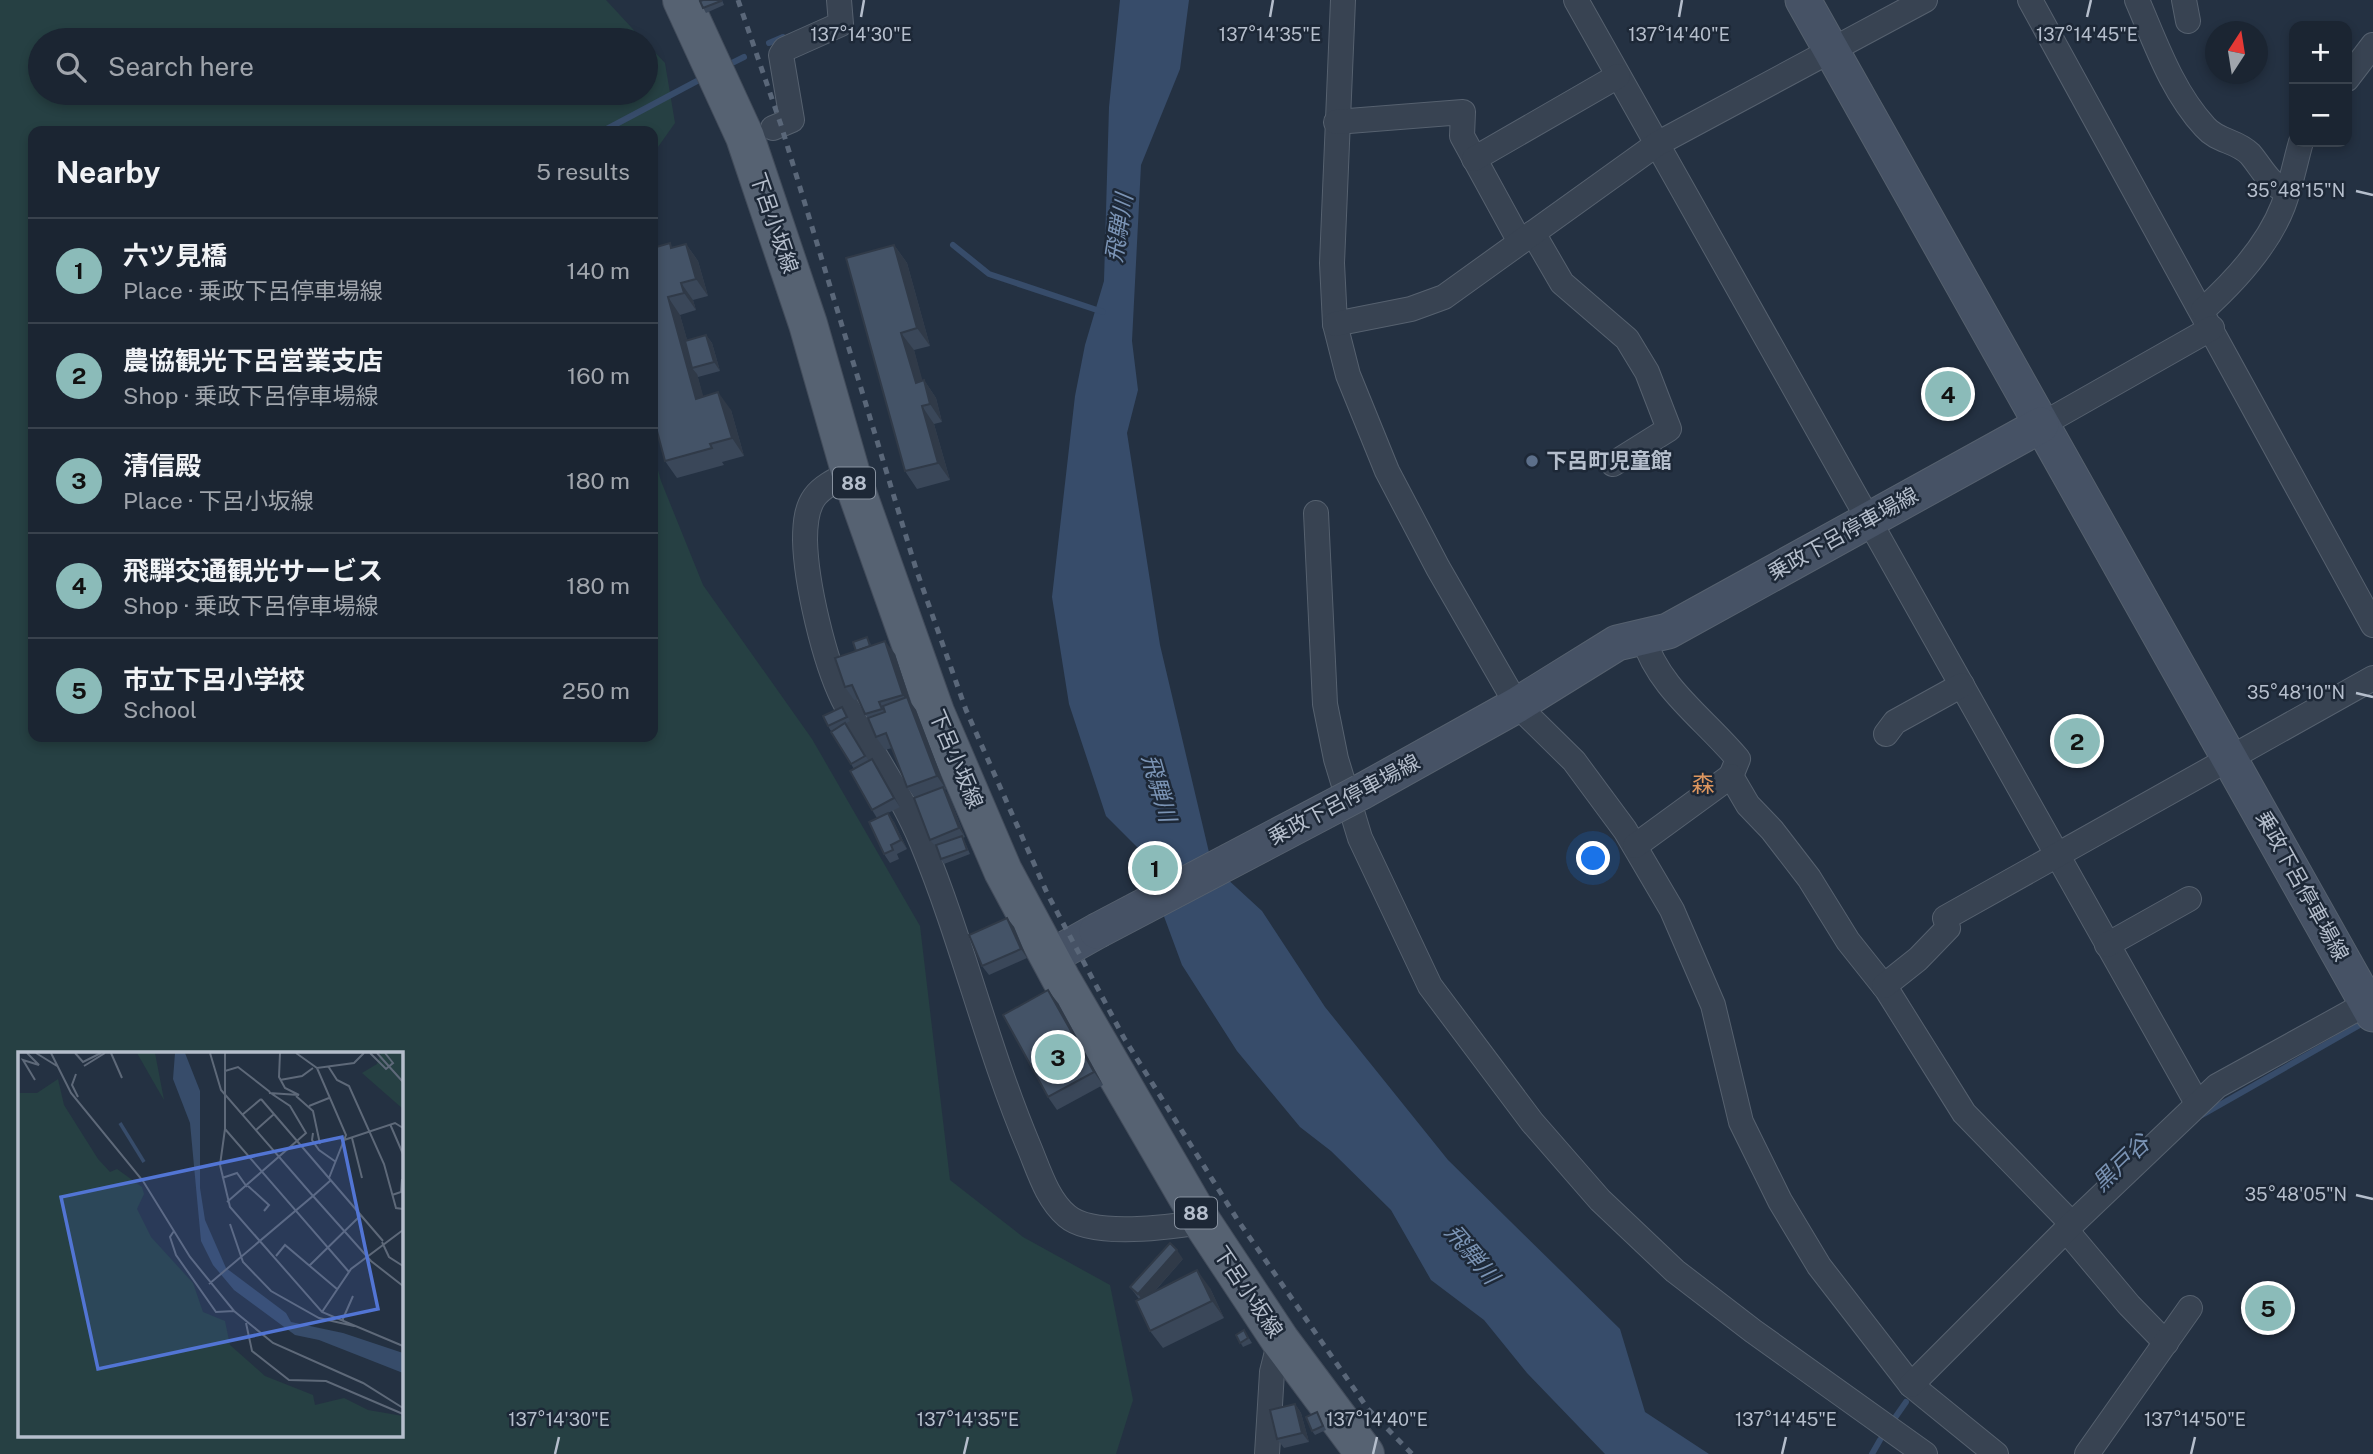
<!DOCTYPE html>
<meta charset="utf-8">
<style>
:root{--surface:#1b2532;--page:#242d3a;--text:#f1f3f6;--muted:#a0a5ac;--line:#39424d;--accent:#8bbbb9}
body{margin:0;font-family:"Public Sans","Noto Sans JP",sans-serif;background:var(--page);color:var(--text)}
.controls{position:absolute;right:21px;top:21px;display:grid;overflow:hidden;border-radius:14px;box-shadow:0 4px 10px #0003}
.controls button{width:63px;height:63px;display:grid;place-items:center;padding:0;border:0;border-bottom:2px solid var(--line);background:var(--surface);color:var(--text);font:35px sans-serif}
.compass{position:absolute;left:2205px;top:21px;width:63px;height:63px;border-radius:50%;background:var(--surface);box-shadow:0 4px 10px #0003;rotate:12deg}
.you{position:absolute;left:1594px;top:859px;width:24px;height:24px;margin:-18px;border:5px solid #fff;border-radius:50%;background:#1a73e8;box-shadow:0 0 0 10px #1a73e833}
.badge{display:grid;place-items:center;width:46px;height:46px;border-radius:50%;background:var(--accent);color:#111;font-size:23px;font-weight:700}
.pin{position:absolute;translate:-50% -50%;border:4px solid #fff;box-shadow:0 2px 7px #0006}
.list{margin:0;padding:0;list-style:none}
h2{display:flex;justify-content:space-between;align-items:center;height:91px;margin:0;padding:0 28px;font-size:30px}
h2 small{font-size:23px;font-weight:400;color:var(--muted)}
.list li{display:grid;grid-template-columns:46px 1fr auto;gap:21px;align-items:center;box-sizing:border-box;height:105px;padding:0 28px;border-top:2px solid var(--line)}
.list b{display:block;font-size:26px;white-space:nowrap}
.list p{margin:0;font-size:23px;white-space:nowrap;color:var(--muted)}
.list em{font-size:23px;font-style:normal;color:var(--muted)}
.icon{flex:none;width:38px;height:38px;fill:none;stroke:currentColor;stroke-width:2;stroke-linecap:round;stroke-linejoin:round}
.map{position:relative;flex:none;width:2373px;height:1454px;overflow:hidden}
.search{position:absolute;background:var(--surface);box-shadow:0 4px 10px #0003;left:28px;top:28px;width:630px;height:77px;display:flex;align-items:center;gap:18px;box-sizing:border-box;padding:0 24px;border-radius:38px;color:var(--muted);font-size:26px}
.panel{position:absolute;background:var(--surface);box-shadow:0 4px 10px #0003;left:28px;top:126px;width:630px;height:616px;border-radius:14px}
.map>svg:first-child{display:block}
.green{fill:#264043;fill-rule:evenodd}
.water{fill:#374c6a}
.lines{fill:none;stroke-linecap:round;stroke-linejoin:round}
.stream{stroke:#374c6a;stroke-width:6}
.street-casing{stroke:#56616f;stroke-width:26}
.secondary-casing{stroke:#56616f;stroke-width:37}
.primary-casing{stroke:#424c5b;stroke-width:40}
.street{stroke:#384352;stroke-width:24}
.secondary{stroke:#465265;stroke-width:35}
.primary{stroke:#566272;stroke-width:38}
.rail{stroke:#5a6779;stroke-width:5;stroke-dasharray:7 7;stroke-linecap:butt}
.secondary-bridge-casing{stroke:#56616f;stroke-width:37;stroke-linecap:butt}
.secondary-bridge{stroke:#465265;stroke-width:35}
.wall{fill:#3a4759}
.shaded-wall{fill:#303a48}
.building{fill:#445367;stroke:#303a48;stroke-width:2}
.ticks{fill:none;stroke:#b5becc;stroke-width:2.5}
.service-dot{fill:#5c6f8a;stroke:#1d2837;stroke-width:2.5}
.labels{text-anchor:middle;stroke-width:5;stroke-linejoin:round;paint-order:stroke}
.shield{fill:#1d2837;stroke:#87919f;stroke-width:2}
.shield-label{font-size:19px;font-weight:bold;fill:#b5becc}
.street-label{font-size:21px;fill:#b5becc;stroke:#1d2837}
.poi-label{font-size:21px;font-weight:bold;fill:#b5becc;stroke:#1d2837;text-anchor:start}
.water-label{font-size:23px;font-style:italic;fill:#7b94b5;stroke:#1d2837}
.neighbourhood-label{font-size:23px;fill:#dd965f;stroke:#1d2837}
.inset-river{fill:none;stroke:#374c6a;stroke-width:3.5}
.inset-road{fill:none;stroke:#5e6979;stroke-width:2}
.view{fill:#5275d4;fill-opacity:0.15;stroke:#5275d4;stroke-width:3.5}
.inset-edge{fill:none;stroke:#b5becc;stroke-width:3.5}
.ticks-label{font-size:18px;text-anchor:middle;fill:#b5becc;stroke:#1d2837;stroke-width:5;stroke-linejoin:round;paint-order:stroke}
</style>
<div class="map">
<svg width="2373" height="1454" viewBox="0 0 2373 1454">
<rect width="100%" height="100%" fill="#243142"/>
<path class="green" d="M 0,0 L 606,0 L 643,40 L 40,40 L 40,93 L 646,93 L 646,43 L 665,63 L 675,123 L 653,154 L 653,131 L 33,131 L 33,737 L 653,737 L 653,452 L 661,481 L 703,585 L 812,739 L 920,926 L 950,1180 L 1023,1237 L 1110,1285 L 1133,1400 L 1116,1454 L 0,1454 ZM 19,1053 L 401,1053 L 401,1435 L 19,1435 Z"/>
<path class="water" d="M 1120,0 L 1189,0 L 1180,69 L 1141,165 L 1132,341 L 1138,390 L 1127,433 L 1160,645 L 1212,865 L 1262,911 L 1325,1007 L 1448,1160 L 1620,1329 L 1645,1412 L 1709,1454 L 1605,1454 L 1527,1373 L 1484,1320 L 1431,1280 L 1391,1210 L 1331,1151 L 1300,1127 L 1237,1051 L 1182,965 L 1139,849 L 1106,816 L 1069,704 L 1052,597 L 1075,396 L 1085,345 L 1104,281 L 1109,107 Z"/>
<g class="lines">
<g class="stream">
<path d="M 769,43 L 783,37"/>
<path d="M 728,65 L 744,57"/>
<path d="M 603,131 L 697,81"/>
<path d="M 953,245 L 989,274 L 1103,312"/>
<path d="M 2202,1115 L 2365,1022"/>
<path d="M 1892,1422 L 1906,1402"/>
<path d="M 1872,1454 L 1880,1440"/>
</g>
<defs>
<g id="street">
<path d="M 1343,0 L 1332,263 L 1335,324 L 1348,375 L 1387,471 L 1438,568 L 1517,705 L 1574,761 L 1625,830 L 1672,910 L 1713,1005 L 1741,1122 L 1780,1201 L 1819,1266 L 1911,1385 L 1996,1454"/>
<path d="M 1576,0 L 2197,1103"/>
<path d="M 2030,0 L 2373,625"/>
<path d="M 2137,0 C 2156,44 2172,91 2205,127 C 2218,142 2236,140 2250,154 C 2262,168 2269,185 2287,191"/>
<path d="M 2184,0 L 2188,21"/>
<path d="M 2347,79 L 2373,45"/>
<path d="M 1336,122 L 1463,112 L 1462,136 L 1520,242"/>
<path d="M 773,128 L 792,120 L 781,55 L 785,49 L 841,24 L 839,0"/>
<path d="M 1474,159 L 1618,76"/>
<path d="M 1533,233 L 1562,283 L 1627,339 L 1647,372 L 1669,429 L 1613,464"/>
<path d="M 2203,310 C 2234,282 2268,245 2283,206 C 2291,185 2295,163 2301,142"/>
<path d="M 1335,324 L 1411,309 L 1444,297 L 1657,144 L 1925,0"/>
<path d="M 2041,425 L 2212,328"/>
<path d="M 851,473 C 815,489 805,499 805,540 C 806,584 824,660 843,699 C 868,748 901,792 922,843 C 963,942 987,1048 1029,1147 C 1039,1171 1047,1199 1067,1216 C 1092,1238 1171,1227 1202,1222"/>
<path d="M 1316,513 L 1325,704 L 1336,759 L 1360,838 L 1430,986 L 1532,1122 L 1600,1200 L 1675,1271 L 1753,1331 L 1925,1454"/>
<path d="M 1643,637 C 1659,689 1704,718 1738,759 L 1731,776"/>
<path d="M 1886,734 L 1895,722 L 1962,685"/>
<path d="M 1635,846 L 1731,776 L 1748,805 L 1772,830 L 1809,878 L 1848,941 L 1887,990 L 1964,1113 L 2072,1224"/>
<path d="M 2107,945 L 2189,899"/>
<path d="M 1884,986 L 1918,959 L 1948,928 L 1945,918 L 2373,678"/>
<path d="M 2066,1230 L 2129,1305 L 2166,1343"/>
<path d="M 1911,1385 L 2072,1224 L 2217,1086 L 2373,1000"/>
<path d="M 1267,1454 L 1272,1372 L 1280,1340"/>
<path d="M 2087,1454 L 2190,1308"/>
</g>
<g id="secondary">
<path d="M 1803,0 L 2373,1014"/>
<path d="M 1361,792 L 1517,705 L 1617,643 L 1668,631 L 2041,425"/>
<path d="M 1049,958 L 1097,931"/>
</g>
<path id="primary" d="M 682,0 L 745,137 L 808,324 L 853,481 L 935,712 L 1003,871 L 1061,979 L 1202,1222 L 1280,1340 L 1365,1454"/>
</defs>
<use href="#street" class="street-casing"/>
<use href="#secondary" class="secondary-casing"/>
<use href="#primary" class="primary-casing"/>
<use href="#street" class="street"/>
<use href="#secondary" class="secondary"/>
<use href="#primary" class="primary"/>
<path class="rail" d="M 738,0 L 781,125 L 916,569 L 966,710 L 1047,893 L 1124,1038 L 1237,1219 L 1368,1409 L 1412,1454"/>
<defs>
<path id="secondary-bridge" d="M 1097,931 L 1361,792"/>
</defs>
<use href="#secondary-bridge" class="secondary-bridge-casing"/>
<use href="#secondary-bridge" class="secondary-bridge"/>
</g>
<g class="wall">
<path d="M 699,0 L 722,0 L 724,5 L 706,13 Z"/>
<path d="M 686,244 L 698,261 L 708,296 L 693,300 L 696,310 L 680,315 L 687,340 L 706,335 L 712,343 L 720,371 L 698,377 L 697,374 L 703,397 L 731,410 L 744,456 L 722,462 L 724,465 L 677,478 L 665,461 L 653,416 L 673,247 Z"/>
<path d="M 894,245 L 907,263 L 930,346 L 914,350 L 922,381 L 924,380 L 936,398 L 942,422 L 934,424 L 950,480 L 917,489 L 905,471 Z"/>
<path d="M 870,642 L 871,646 L 895,654 L 911,703 L 916,710 L 946,789 L 945,790 L 949,796 L 965,837 L 963,838 L 970,854 L 944,864 L 941,859 L 937,848 L 930,840 L 915,798 L 907,787 L 892,748 L 885,750 L 876,737 L 869,719 L 865,714 L 859,699 L 854,700 L 845,687 L 856,651 Z"/>
<path d="M 845,711 L 850,721 L 845,724 L 869,761 L 872,759 L 878,768 L 900,807 L 888,813 L 894,822 L 907,849 L 897,854 L 899,859 L 890,863 L 884,854 L 877,818 L 872,810 L 854,769 L 851,764 L 843,725 L 831,731 L 828,726 Z"/>
<path d="M 1007,918 L 1014,927 L 1027,958 L 989,975 L 982,966 Z"/>
<path d="M 1058,1003 L 1103,1085 L 1057,1110 L 1048,1097 Z"/>
<path d="M 1183,1259 L 1154,1292 L 1210,1288 L 1224,1318 L 1163,1348 L 1150,1331 L 1139,1299 L 1130,1287 Z"/>
<path d="M 1244,1330 L 1252,1343 L 1243,1347 L 1236,1335 Z"/>
<path d="M 1295,1404 L 1301,1413 L 1309,1442 L 1284,1448 L 1277,1439 Z"/>
<path d="M 1317,1412 L 1326,1430 L 1315,1435 L 1312,1431 Z"/>
</g>
<g class="shaded-wall">
<path d="M 686,244 L 698,261 L 708,296 L 696,279 Z"/>
<path d="M 894,245 L 907,263 L 930,346 L 917,328 Z"/>
<path d="M 681,283 L 693,300 L 696,310 L 684,293 Z"/>
<path d="M 668,297 L 680,315 L 695,367 L 692,368 L 697,374 L 709,416 L 696,399 Z"/>
<path d="M 901,333 L 914,350 L 928,400 L 916,383 Z"/>
<path d="M 706,335 L 712,343 L 720,371 L 714,362 Z"/>
<path d="M 924,380 L 936,398 L 942,422 L 930,404 Z"/>
<path d="M 718,392 L 731,410 L 744,456 L 732,438 Z"/>
<path d="M 922,406 L 934,424 L 950,480 L 938,463 Z"/>
<path d="M 885,641 L 895,654 L 911,703 L 916,710 L 946,789 L 937,776 L 909,703 L 903,695 Z"/>
<path d="M 872,759 L 878,768 L 900,807 L 894,798 Z"/>
<path d="M 943,787 L 949,796 L 965,837 L 959,828 Z"/>
<path d="M 888,813 L 894,822 L 907,849 L 901,840 Z"/>
<path d="M 1007,918 L 1014,927 L 1027,958 L 1021,949 Z"/>
<path d="M 1048,990 L 1058,1003 L 1103,1085 L 1094,1072 Z"/>
<path d="M 1177,1250 L 1183,1259 L 1144,1303 L 1138,1294 Z"/>
<path d="M 1197,1270 L 1210,1288 L 1224,1318 L 1212,1301 Z"/>
<path d="M 1295,1404 L 1301,1413 L 1309,1442 L 1302,1433 Z"/>
</g>
<g class="building">
<path d="M 703,0 L 721,0 L 721,1 L 703,8 L 700,1 Z"/>
<path d="M 670,243 L 671,248 L 686,244 L 696,279 L 681,283 L 684,293 L 668,297 L 696,399 L 718,392 L 732,438 L 710,444 L 712,448 L 665,461 L 653,416 L 653,248 Z"/>
<path d="M 894,245 L 917,328 L 901,333 L 916,383 L 924,380 L 930,404 L 922,406 L 938,463 L 905,471 L 846,258 Z"/>
<path d="M 706,335 L 714,362 L 692,368 L 685,341 Z"/>
<path d="M 867,637 L 870,646 L 856,651 L 853,642 Z"/>
<path d="M 885,641 L 903,695 L 879,702 L 882,709 L 865,714 L 852,685 L 845,687 L 835,658 Z"/>
<path d="M 907,697 L 937,776 L 907,787 L 886,733 L 876,737 L 868,718 L 885,712 L 883,706 Z"/>
<path d="M 842,707 L 847,717 L 828,726 L 823,716 Z"/>
<path d="M 845,723 L 865,756 L 851,764 L 831,732 Z"/>
<path d="M 872,759 L 894,798 L 872,810 L 850,771 Z"/>
<path d="M 943,787 L 959,828 L 930,840 L 914,798 Z"/>
<path d="M 888,813 L 901,840 L 891,845 L 893,850 L 884,854 L 869,822 Z"/>
<path d="M 962,836 L 967,850 L 941,859 L 936,845 Z"/>
<path d="M 1007,918 L 1021,949 L 982,966 L 969,935 Z"/>
<path d="M 1048,990 L 1094,1072 L 1048,1097 L 1003,1015 Z"/>
<path d="M 1170,1243 L 1177,1250 L 1138,1294 L 1130,1287 Z"/>
<path d="M 1197,1270 L 1212,1301 L 1150,1331 L 1136,1301 Z"/>
<path d="M 1244,1330 L 1248,1338 L 1240,1343 L 1236,1335 Z"/>
<path d="M 1295,1404 L 1302,1433 L 1277,1439 L 1270,1410 Z"/>
<path d="M 1317,1412 L 1323,1426 L 1312,1431 L 1306,1417 Z"/>
</g>
<path class="ticks" d="M 861,17 L 864,0M 1270,17 L 1273,0M 1679,17 L 1682,0M 2087,17 L 2091,0M 2356,191 L 2373,195M 2356,693 L 2373,697M 2356,1195 L 2373,1199M 555,1454 L 559,1437M 964,1454 L 968,1437M 1373,1454 L 1377,1437M 1782,1454 L 1786,1437M 2191,1454 L 2195,1437"/>
<circle class="service-dot" cx="1532" cy="461" r="7"/>
<g class="labels">
<g class="shield">
<rect x="833" y="467.5" width="42" height="31" rx="5"/>
<rect x="1175" y="1197.5" width="42" height="31" rx="5"/>
</g>
<g class="shield-label">
<text x="854" y="490">88</text>
<text x="1196" y="1220">88</text>
</g>
<g class="street-label">
<text transform="translate(774 223) rotate(71)" y="7">下呂小坂線</text>
<text transform="translate(1843 534) rotate(-29)" y="7">乗政下呂停車場線</text>
<text transform="translate(956 759) rotate(67)" y="7">下呂小坂線</text>
<text transform="translate(1344 800) rotate(-28)" y="7">乗政下呂停車場線</text>
<text transform="translate(2302 886) rotate(61)" y="7">乗政下呂停車場線</text>
<text transform="translate(1248 1292) rotate(56)" y="7">下呂小坂線</text>
</g>
<g class="poi-label">
<text x="1546" y="468">下呂町児童館</text>
</g>
<g class="water-label">
<text transform="translate(1119 228) rotate(-81)" y="8">飛騨川</text>
<text transform="translate(1159 788) rotate(74)" y="8">飛騨川</text>
<text transform="translate(2121 1163) rotate(-44)" y="8">黒戸谷</text>
<text transform="translate(1472 1254) rotate(50)" y="8">飛騨川</text>
</g>
<g class="neighbourhood-label">
<text x="1703" y="792">森</text>
</g>
</g>
<g transform="translate(18 1052)">
<rect width="385" height="385" fill="#243142"/>
<path d="M 119,1 L 137,1 L 146,48 L 139,36 ZM 363,1 L 385,1 L 385,57 L 344,21 L 359,12 ZM 40,27 L 46,53 L 80,107 L 92,120 L 99,117 L 124,135 L 126,142 L 119,157 L 133,185 L 175,231 L 185,260 L 207,269 L 212,293 L 247,324 L 295,343 L 297,353 L 326,346 L 350,358 L 385,364 L 385,384 L 0,384 L 0,41 L 19,41 Z" fill="#264043"/>
<path d="M 157,1 L 167,1 L 182,39 L 182,136 L 187,168 L 208,216 L 268,261 L 273,270 L 325,281 L 385,301 L 385,321 L 301,288 L 277,283 L 216,238 L 195,213 L 183,189 L 172,71 L 155,27 Z" fill="#374c6a"/>
<path class="inset-river" d="M 102,71 L 126,110"/>
<path class="inset-road" d="M 9,1 L 21,13 L 5,8 L 17,28M 18,1 L 39,14M 33,1 L 53,41 L 125,129 L 172,205 L 216,259 L 255,291 L 345,331 L 385,356M 57,1 L 65,10 L 83,1M 93,1 L 104,26M 192,1 L 203,38 L 295,144 L 313,128M 207,1 L 207,77 L 202,113 L 212,155 L 304,260 L 385,294M 278,1 L 299,16 L 336,11 L 346,1M 352,1 L 368,17 L 375,11 L 367,1M 359,1 L 385,30M 66,14 L 87,1M 310,14 L 319,28 L 331,34 L 366,112 L 378,156 L 385,157M 299,16 L 328,83 L 311,126M 207,19 L 220,15 L 252,40M 58,22 L 54,33 L 60,45M 262,28 L 284,24 L 295,16M 251,41 L 281,43 L 267,36 L 261,25 L 262,1M 278,44 L 295,59 L 302,92M 243,47 L 365,189M 291,54 L 311,46M 224,63 L 243,47M 372,72 L 385,102M 207,77 L 331,220M 238,78 L 256,62M 295,81 L 294,88 L 301,98 L 318,110M 334,86 L 344,126M 326,88 L 377,71 L 385,76M 204,126 L 219,121 L 229,135M 230,134 L 251,153 L 246,159M 374,143 L 383,140 L 384,127M 209,150 L 288,81 L 272,54 L 251,40M 212,172 L 225,210 L 253,239 L 301,266 L 336,274M 156,179 L 152,185 L 158,203 L 198,260 L 216,259M 364,190 L 371,205 L 385,214M 258,204 L 267,193 L 319,237M 291,214 L 343,163M 191,232 L 295,144 L 353,209 L 385,234M 304,260 L 333,217 L 385,178M 324,269 L 335,244M 228,271 L 234,299 L 271,328 L 308,329 L 385,362"/>
<path class="view" d="M 324,85 L 360,257 L 80,317 L 43,145 Z"/>
<rect width="385" height="385" class="inset-edge"/>
</g>
<g class="ticks-label">
<text x="861" y="41">137°14'30"E</text>
<text x="1270" y="41">137°14'35"E</text>
<text x="1679" y="41">137°14'40"E</text>
<text x="2087" y="41">137°14'45"E</text>
<text x="2296" y="197">35°48'15"N</text>
<text x="2296" y="699">35°48'10"N</text>
<text x="2296" y="1201">35°48'05"N</text>
<text x="559" y="1426">137°14'30"E</text>
<text x="968" y="1426">137°14'35"E</text>
<text x="1377" y="1426">137°14'40"E</text>
<text x="1786" y="1426">137°14'45"E</text>
<text x="2195" y="1426">137°14'50"E</text>
</g>
</svg>
<div class="controls">
<button>+</button>
<button>−</button>
</div>
<svg class="compass" viewBox="-18 -18 36 36"><path d="M0-13l5 13h-10z" fill="#e53935"/><path d="M0 13l5-13h-10z" fill="#a0a5ac"/></svg>
<div class="you"></div>
<div class="pin badge" style="left:1155px;top:868px">1</div>
<div class="pin badge" style="left:2077px;top:741px">2</div>
<div class="pin badge" style="left:1058px;top:1057px">3</div>
<div class="pin badge" style="left:1948px;top:394px">4</div>
<div class="pin badge" style="left:2268px;top:1308px">5</div>
<div class="search"><svg class="icon" aria-label="search" viewBox="0 0 24 24"><circle cx="10" cy="10" r="6"/><path d="M15 15l6 6"/></svg>Search here</div>
<section class="panel">
<h2>Nearby<small>5 results</small></h2>
<ul class="list">
<li><span class="badge">1</span><div><b>六ツ見橋</b><p>Place · 乗政下呂停車場線</p></div><em>140 m</em></li>
<li><span class="badge">2</span><div><b>農協観光下呂営業支店</b><p>Shop · 乗政下呂停車場線</p></div><em>160 m</em></li>
<li><span class="badge">3</span><div><b>清信殿</b><p>Place · 下呂小坂線</p></div><em>180 m</em></li>
<li><span class="badge">4</span><div><b>飛騨交通観光サービス</b><p>Shop · 乗政下呂停車場線</p></div><em>180 m</em></li>
<li><span class="badge">5</span><div><b>市立下呂小学校</b><p>School</p></div><em>250 m</em></li>
</ul>
</section>
</div>
